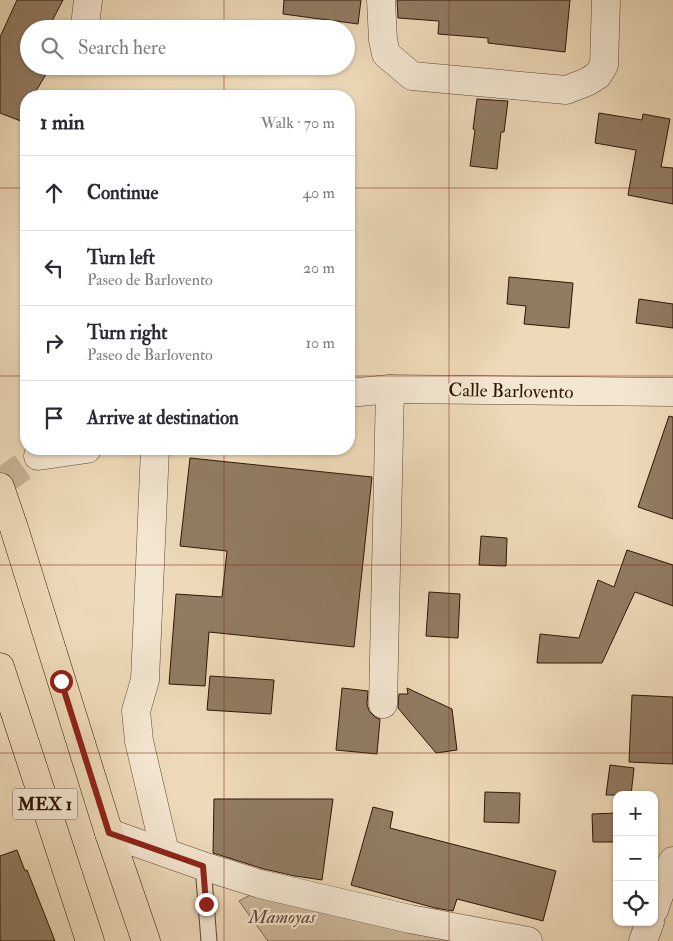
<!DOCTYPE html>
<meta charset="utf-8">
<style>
:root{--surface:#fff;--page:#f7f7f7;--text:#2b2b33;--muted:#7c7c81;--line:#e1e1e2}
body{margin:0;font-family:"IM FELL Double Pica",serif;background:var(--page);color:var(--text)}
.controls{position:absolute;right:15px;bottom:15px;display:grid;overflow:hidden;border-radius:10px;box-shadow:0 1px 4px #0004}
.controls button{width:45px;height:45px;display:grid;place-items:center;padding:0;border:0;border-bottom:1px solid var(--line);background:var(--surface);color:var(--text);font:25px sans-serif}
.stop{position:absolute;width:15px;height:15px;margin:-11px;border:4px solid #8f2418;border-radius:50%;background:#fff}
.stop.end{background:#8f2418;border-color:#fff;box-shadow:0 1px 5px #0008}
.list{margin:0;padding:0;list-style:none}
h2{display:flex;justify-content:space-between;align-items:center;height:65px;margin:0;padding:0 20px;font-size:21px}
h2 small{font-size:16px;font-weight:400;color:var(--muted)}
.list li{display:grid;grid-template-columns:32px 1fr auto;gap:15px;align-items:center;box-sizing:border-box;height:75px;padding:0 20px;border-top:1px solid var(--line)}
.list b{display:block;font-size:19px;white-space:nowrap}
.list p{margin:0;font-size:16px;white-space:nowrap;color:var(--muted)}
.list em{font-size:16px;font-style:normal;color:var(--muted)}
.icon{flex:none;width:28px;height:28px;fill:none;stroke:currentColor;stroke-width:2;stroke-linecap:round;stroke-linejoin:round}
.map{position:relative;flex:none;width:673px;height:941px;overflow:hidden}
.search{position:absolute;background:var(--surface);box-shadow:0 1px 4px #0004;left:20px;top:20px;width:335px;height:55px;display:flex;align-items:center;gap:12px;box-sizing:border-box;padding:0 18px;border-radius:28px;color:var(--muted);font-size:19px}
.panel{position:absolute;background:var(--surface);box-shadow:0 1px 4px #0004;left:20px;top:90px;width:335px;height:365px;border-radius:20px}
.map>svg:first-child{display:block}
.green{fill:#cdb99a;stroke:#7d6850}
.building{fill:#917c63;stroke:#2d1605}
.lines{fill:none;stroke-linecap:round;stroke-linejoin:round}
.minor-tunnel{stroke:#c7b395;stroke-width:28;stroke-dasharray:28 14;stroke-linecap:butt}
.service-casing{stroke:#5d4732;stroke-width:17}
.minor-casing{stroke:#5d4732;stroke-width:29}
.tertiary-casing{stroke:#5d4732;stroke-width:29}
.primary-casing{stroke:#2d1605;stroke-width:29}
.service{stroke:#f4e7d2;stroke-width:15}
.minor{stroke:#f4e7d2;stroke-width:28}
.tertiary{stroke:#f4e7d2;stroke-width:28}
.primary{stroke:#eedab9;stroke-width:28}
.route{stroke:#8f2418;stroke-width:6}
.grid{fill:none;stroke:#8f2418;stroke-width:1;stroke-opacity:0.55}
.labels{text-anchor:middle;stroke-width:4.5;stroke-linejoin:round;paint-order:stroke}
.shield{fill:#f4e7d2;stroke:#695542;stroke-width:1}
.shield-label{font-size:18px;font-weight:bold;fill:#2d1605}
.street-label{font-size:19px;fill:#2d1605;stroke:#f4e7d2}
.park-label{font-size:19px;font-style:italic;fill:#5d4732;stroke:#f4e7d2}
</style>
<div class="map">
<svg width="673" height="941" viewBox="0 0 673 941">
<rect width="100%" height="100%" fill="#eedab9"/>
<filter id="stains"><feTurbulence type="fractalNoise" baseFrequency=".004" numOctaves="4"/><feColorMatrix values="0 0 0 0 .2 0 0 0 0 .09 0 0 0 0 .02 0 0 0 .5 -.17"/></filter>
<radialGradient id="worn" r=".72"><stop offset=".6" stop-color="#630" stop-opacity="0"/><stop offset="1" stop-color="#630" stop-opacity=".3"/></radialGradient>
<path class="green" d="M 267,886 L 453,941 L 268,941 L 239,901 Z"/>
<g class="building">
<path d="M 17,0 L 63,0 L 51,23 L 50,29 L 29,29 L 29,66 L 46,66 L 45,76 L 33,96 L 26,96 L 26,123 L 0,113 L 0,37 Z"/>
<path d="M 284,0 L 361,0 L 358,24 L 283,14 Z"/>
<path d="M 397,0 L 570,0 L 565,52 L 488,43 L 488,38 L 438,34 L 439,21 L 398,18 Z"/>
<path d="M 477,99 L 508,101 L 504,132 L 501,132 L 497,169 L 470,166 L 475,130 L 473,129 Z"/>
<path d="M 599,113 L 642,120 L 643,114 L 670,119 L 661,167 L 673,168 L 673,204 L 628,195 L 636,150 L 595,143 Z"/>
<path d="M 509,277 L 573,283 L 569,328 L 524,324 L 526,306 L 507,304 Z"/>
<path d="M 639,299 L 673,304 L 673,328 L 636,323 Z"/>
<path d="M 669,416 L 673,417 L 673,519 L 638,507 Z"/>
<path d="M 190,458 L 372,477 L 354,647 L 209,632 L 205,686 L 169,684 L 176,594 L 222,597 L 227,551 L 180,546 Z"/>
<path d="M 481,536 L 507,538 L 506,566 L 479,565 Z"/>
<path d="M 627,550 L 673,565 L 673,606 L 635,592 L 602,663 L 537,663 L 540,634 L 579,638 L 598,580 L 614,587 Z"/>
<path d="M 429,592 L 460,594 L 458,638 L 426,636 Z"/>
<path d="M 210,676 L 274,680 L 271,714 L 207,710 Z"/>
<path d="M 342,688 L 368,691 L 367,704 L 369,711 L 375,717 L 380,719 L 377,754 L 336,750 Z"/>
<path d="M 407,688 L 452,709 L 457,750 L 436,753 L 398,708 L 399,694 L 408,694 Z"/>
<path d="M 632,695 L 673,697 L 673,764 L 629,762 Z"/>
<path d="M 610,765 L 634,768 L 631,795 L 606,795 Z"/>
<path d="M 485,792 L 520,793 L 519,823 L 484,822 Z"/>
<path d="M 214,799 L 333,799 L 322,880 L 295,876 L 264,869 L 213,853 Z"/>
<path d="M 373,807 L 393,812 L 390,828 L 556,871 L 543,921 L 457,899 L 453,911 L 435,908 L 351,885 Z"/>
<path d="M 617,813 L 617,842 L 593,842 L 592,814 Z"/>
<path d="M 17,850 L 25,871 L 27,870 L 55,941 L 0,941 L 0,856 Z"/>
</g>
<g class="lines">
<path class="minor-tunnel" d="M 0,483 L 38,456"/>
<defs>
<path id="service" d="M 203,866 L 209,941"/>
<g id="minor">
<path d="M 381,0 L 383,40 L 386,54 L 412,76 L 566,90 L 587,82 L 598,75 L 604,65 L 606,0"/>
<path d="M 85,26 L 88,0"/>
<path d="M 349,393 L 390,389 L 673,392"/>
<path d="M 155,449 L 145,680 L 136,711 L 139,741 L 165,852"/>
<path d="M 38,456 L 87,449"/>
<path d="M 383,704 L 390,389"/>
<path d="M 654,910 L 669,867 L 673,861"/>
<path d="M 643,941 L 650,922"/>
</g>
<path id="tertiary" d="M 109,833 L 203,866 L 260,884 L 410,919 L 528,941"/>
<g id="primary">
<path d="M 0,487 L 14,528 L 109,833 L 146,941"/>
<path d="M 0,667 L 90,941"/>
</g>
</defs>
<use href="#service" class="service-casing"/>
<use href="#minor" class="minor-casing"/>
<use href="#tertiary" class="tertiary-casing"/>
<use href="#primary" class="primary-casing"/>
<use href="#service" class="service"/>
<use href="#minor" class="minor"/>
<use href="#tertiary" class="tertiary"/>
<use href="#primary" class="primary"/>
</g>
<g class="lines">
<path class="route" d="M 61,681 L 109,833 L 203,866 L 206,904"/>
</g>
<path class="grid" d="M 224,0 L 224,29M 449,0 L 449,941M 224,66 L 224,96M 0,188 L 26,188M 349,188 L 673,188M 0,376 L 26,376M 349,376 L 673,376M 224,449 L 224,941M 0,565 L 673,565M 0,753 L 673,753"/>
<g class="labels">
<rect class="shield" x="12.5" y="788.5" width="65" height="31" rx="4"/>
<g class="shield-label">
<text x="45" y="810">MEX 1</text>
</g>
<g class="street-label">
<text transform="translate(511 390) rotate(1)" y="7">Calle Barlovento</text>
</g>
<g class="park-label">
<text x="282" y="923">Mamoyas</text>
</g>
</g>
<rect width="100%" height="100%" filter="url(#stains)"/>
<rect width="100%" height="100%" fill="url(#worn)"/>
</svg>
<div class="controls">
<button>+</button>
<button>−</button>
<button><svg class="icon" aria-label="locate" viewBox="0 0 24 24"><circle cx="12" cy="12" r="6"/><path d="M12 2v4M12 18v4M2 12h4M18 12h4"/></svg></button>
</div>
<div class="stop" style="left:61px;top:681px"></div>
<div class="stop end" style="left:206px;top:904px"></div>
<div class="search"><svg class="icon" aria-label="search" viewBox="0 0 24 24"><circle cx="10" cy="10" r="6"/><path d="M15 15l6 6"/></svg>Search here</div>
<section class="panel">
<h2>1 min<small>Walk · 70 m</small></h2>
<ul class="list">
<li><svg class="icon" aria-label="ahead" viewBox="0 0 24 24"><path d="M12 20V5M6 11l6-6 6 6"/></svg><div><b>Continue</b></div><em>40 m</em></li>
<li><svg class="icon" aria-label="left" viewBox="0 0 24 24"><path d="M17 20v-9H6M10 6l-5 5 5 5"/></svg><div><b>Turn left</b><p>Paseo de Barlovento</p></div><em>20 m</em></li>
<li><svg class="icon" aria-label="right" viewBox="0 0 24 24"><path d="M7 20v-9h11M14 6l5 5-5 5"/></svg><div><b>Turn right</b><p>Paseo de Barlovento</p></div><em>10 m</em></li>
<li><svg class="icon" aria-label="arrive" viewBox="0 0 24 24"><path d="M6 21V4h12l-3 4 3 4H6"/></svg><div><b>Arrive at destination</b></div></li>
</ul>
</section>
</div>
